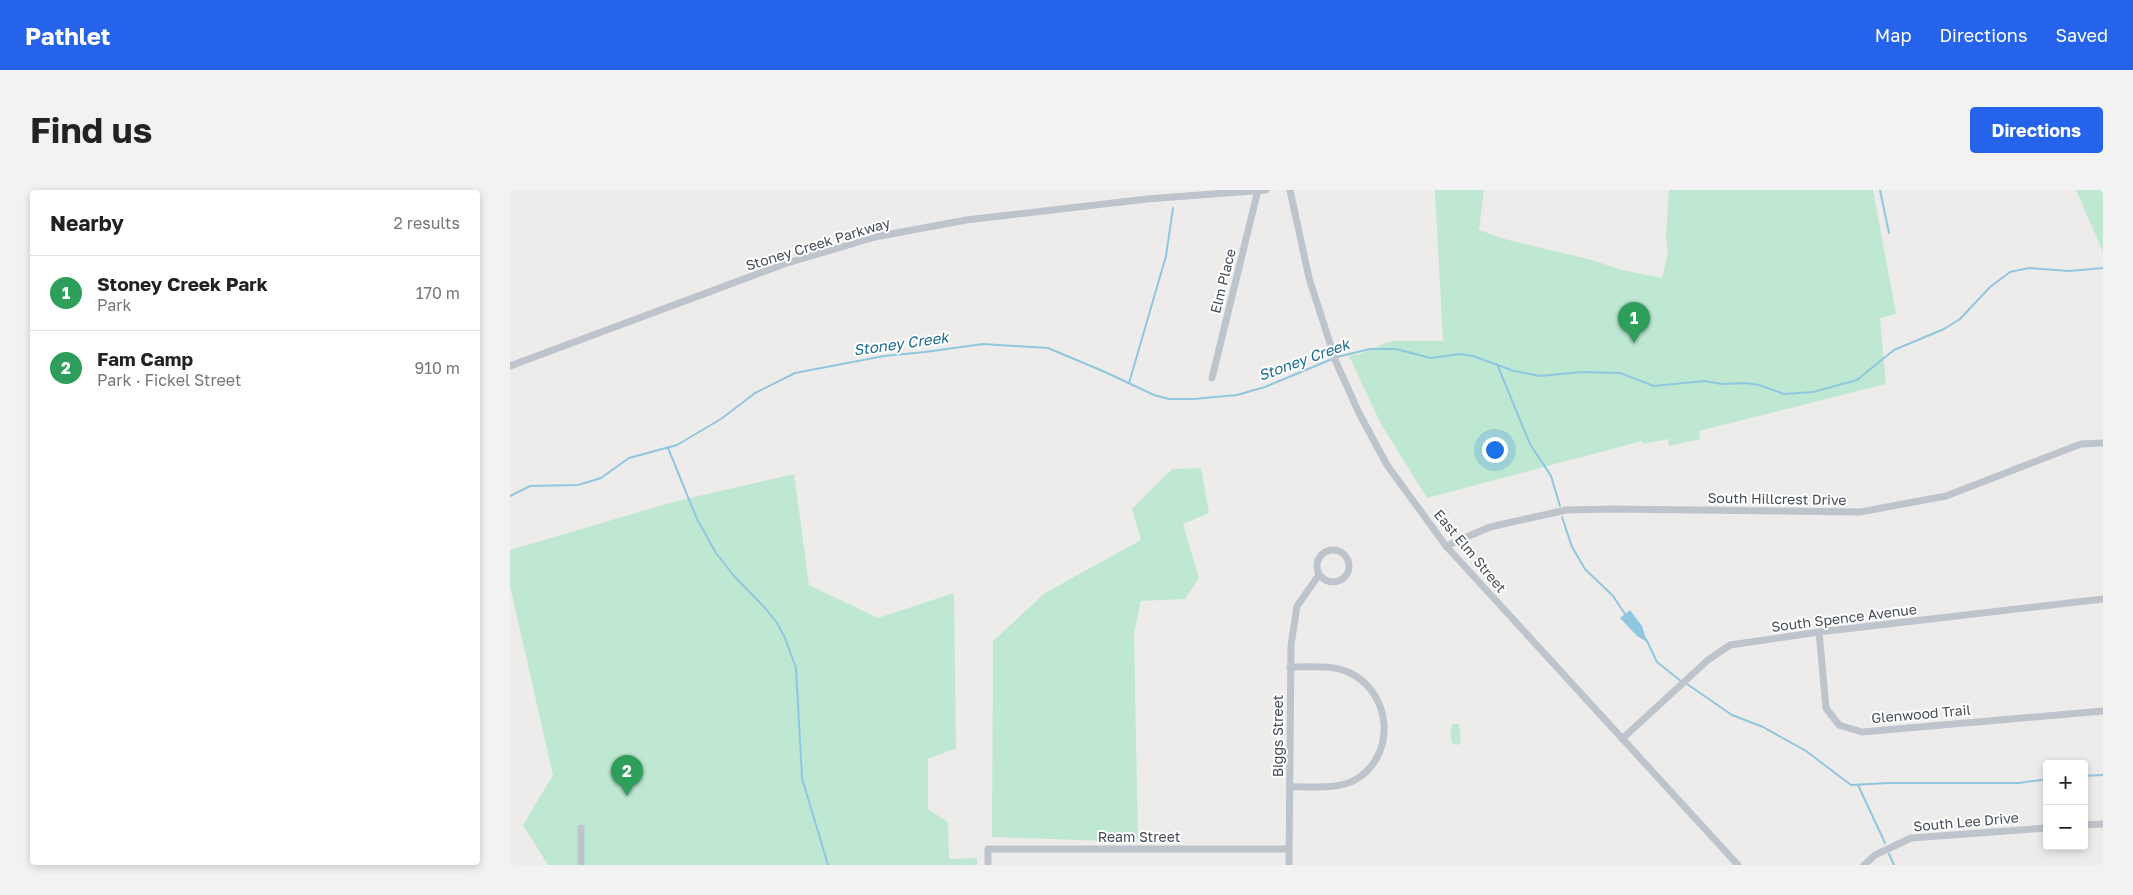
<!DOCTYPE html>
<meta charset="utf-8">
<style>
:root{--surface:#fff;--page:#f2f2f2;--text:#222;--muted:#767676;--line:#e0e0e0;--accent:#2563eb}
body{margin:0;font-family:"Golos Text",sans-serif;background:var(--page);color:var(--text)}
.controls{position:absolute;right:15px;bottom:15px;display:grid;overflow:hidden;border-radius:5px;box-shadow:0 2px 8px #0003}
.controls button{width:45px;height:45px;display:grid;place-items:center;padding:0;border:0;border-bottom:1px solid var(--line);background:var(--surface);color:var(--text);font:25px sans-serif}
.you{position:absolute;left:984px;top:259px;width:18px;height:18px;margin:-12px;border:4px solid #fff;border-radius:50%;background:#1a73e8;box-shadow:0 0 0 8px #1a73e833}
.badge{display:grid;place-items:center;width:32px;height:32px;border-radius:50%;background:var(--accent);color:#fff;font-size:16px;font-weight:700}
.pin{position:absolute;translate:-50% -41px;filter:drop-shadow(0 1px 2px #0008)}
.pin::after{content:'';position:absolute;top:26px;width:18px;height:15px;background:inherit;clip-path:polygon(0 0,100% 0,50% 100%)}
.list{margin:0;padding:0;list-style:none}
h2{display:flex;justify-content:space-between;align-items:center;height:65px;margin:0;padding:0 20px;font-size:21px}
h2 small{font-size:16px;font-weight:400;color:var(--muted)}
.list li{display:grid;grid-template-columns:32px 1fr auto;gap:15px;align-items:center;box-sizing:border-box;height:75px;padding:0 20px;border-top:1px solid var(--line)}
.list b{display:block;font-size:19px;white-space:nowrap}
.list p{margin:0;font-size:16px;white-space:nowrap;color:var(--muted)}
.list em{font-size:16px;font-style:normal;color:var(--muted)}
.map{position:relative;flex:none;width:1593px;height:675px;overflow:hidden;border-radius:5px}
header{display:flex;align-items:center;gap:30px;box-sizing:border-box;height:70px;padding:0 25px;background:var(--accent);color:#fff}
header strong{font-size:24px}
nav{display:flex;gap:28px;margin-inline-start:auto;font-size:18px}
.intro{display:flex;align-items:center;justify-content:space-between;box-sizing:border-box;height:120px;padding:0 30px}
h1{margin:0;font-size:35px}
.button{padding:12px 22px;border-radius:5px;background:var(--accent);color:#fff;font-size:18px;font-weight:700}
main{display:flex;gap:30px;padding:0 30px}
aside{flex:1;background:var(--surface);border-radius:5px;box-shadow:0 2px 8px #0003}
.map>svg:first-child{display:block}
.green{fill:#bee8d2}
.water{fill:#90c7e0}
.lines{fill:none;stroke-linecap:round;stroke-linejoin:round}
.stream{stroke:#90c7e0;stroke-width:2}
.minor{stroke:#bec4cc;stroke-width:7}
.labels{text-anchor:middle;stroke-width:4;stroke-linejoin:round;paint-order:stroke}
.street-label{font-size:14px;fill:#464d56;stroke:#fff}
.water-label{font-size:15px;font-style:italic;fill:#1d6e93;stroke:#fff}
</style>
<header>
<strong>Pathlet</strong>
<nav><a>Map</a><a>Directions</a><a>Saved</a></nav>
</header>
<div class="intro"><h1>Find us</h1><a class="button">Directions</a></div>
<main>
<aside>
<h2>Nearby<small>2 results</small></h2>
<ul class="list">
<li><span class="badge" style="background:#2e9e5b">1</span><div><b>Stoney Creek Park</b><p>Park</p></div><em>170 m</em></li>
<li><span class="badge" style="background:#2e9e5b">2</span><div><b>Fam Camp</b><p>Park · Fickel Street</p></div><em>910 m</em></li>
</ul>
</aside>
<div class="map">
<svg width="1593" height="675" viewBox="0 0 1593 675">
<rect width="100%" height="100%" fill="#eeeceb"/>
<g class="green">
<path d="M 925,0 L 974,0 L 969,40 L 998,50 L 1082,70 L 1112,80 L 1152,88 L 1158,63 L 1156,46 L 1159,0 L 1363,0 L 1386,124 L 1370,128 L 1376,194 L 1189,241 L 1190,249 L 1159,256 L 1158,249 L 1133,254 L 1132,251 L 917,308 L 871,234 L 839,166 L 850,164 L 881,151 L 933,151 Z"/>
<path d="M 1566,0 L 1593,0 L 1593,62 L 1569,7 Z"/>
<path d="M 691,278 L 699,323 L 673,334 L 689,388 L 675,409 L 631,411 L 624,442 L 628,652 L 482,647 L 483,451 L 535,403 L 631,350 L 622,319 L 662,279 Z"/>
<path d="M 284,284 L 299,395 L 368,428 L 444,403 L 446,558 L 418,569 L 418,619 L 438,632 L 439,669 L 467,668 L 467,675 L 38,675 L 13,635 L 43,585 L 0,396 L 0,360 L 163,312 Z"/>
<path d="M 943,534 L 949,534 L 951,552 L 948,555 L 943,554 C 939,547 940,541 943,534 Z"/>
</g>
<path class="water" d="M 1120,420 L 1132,436 L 1137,452 L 1127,446 L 1110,428 Z"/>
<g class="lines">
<g class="stream">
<path d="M 1370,0 L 1379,43"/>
<path d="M 987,174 L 1020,254 L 1041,286 L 1050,316"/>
<path d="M 619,193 L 656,66 L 663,18"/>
<path d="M 158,258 L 187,329 L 206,363 L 224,386 L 256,419 L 267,433 L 275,448 L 286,478 L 292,588 L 318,675"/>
<path d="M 0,306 L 20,296 L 68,295 L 91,288 L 119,268 L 167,255 L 211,229 L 245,203 L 285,183 L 374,166 L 415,162 L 473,154 L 538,158 L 595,182 L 644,205 L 659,209 L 683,209 L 727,205 L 755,197 L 827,167 L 860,159 L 886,159 L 921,168 L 950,164 L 963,166 L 1004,181 L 1030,186 L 1072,182 L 1110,183 L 1144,196 L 1194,191 L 1212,194 L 1236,193 L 1249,195 L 1274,204 L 1303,202 L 1347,190 L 1384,160 L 1434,139 L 1450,129 L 1480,97 L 1500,82 L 1519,78 L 1559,81 L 1593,78"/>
<path d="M 1052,327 L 1062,357 L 1075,379 L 1103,406 L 1115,424"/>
<path d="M 1136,449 L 1147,472 L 1172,492"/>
<path d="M 1177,494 L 1222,525 L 1253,537 L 1296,561 L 1341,595 L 1378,593 L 1509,593 L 1537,589"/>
<path d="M 1574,586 L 1593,585"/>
<path d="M 1348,595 L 1375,653"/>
<path d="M 1379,664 L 1384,675"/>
</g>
<g class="minor">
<path d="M 780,0 L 799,88 L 826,172 L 849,223 L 877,275 L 936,356 L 1228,675"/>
<path d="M 0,176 L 274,74 L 365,47 L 456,30 L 637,9 L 756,0"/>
<path d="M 702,188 L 748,0"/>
<path d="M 936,356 L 980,337 L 1056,320 L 1102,319 L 1350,322 L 1436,306 L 1571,254 L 1593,253"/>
<circle cx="823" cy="376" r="16"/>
<path d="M 1309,442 L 1316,518 L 1329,535 L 1352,542 L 1593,521"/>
<path d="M 780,477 C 801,477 826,474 844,485 C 883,508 885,567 845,590 C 827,600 801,596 781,597"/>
<path d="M 1112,549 L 1198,470 L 1220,455 L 1309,442 L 1593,409"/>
<path d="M 1574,635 L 1593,634"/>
<path d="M 71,675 L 71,638"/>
<path d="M 478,675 L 478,659 L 779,659"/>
<path d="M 779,675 L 781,455 L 787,416 L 809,385"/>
<path d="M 1354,675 L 1365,665 L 1401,648 L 1537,638"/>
</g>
</g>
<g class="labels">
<g class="street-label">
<text transform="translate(308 54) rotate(-17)" y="5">Stoney Creek Parkway</text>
<text transform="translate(713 91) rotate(-76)" y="5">Elm Place</text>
<text transform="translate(1267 309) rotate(1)" y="5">South Hillcrest Drive</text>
<text transform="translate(960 361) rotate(50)" y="5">East Elm Street</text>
<text transform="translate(1334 428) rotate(-7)" y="5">South Spence Avenue</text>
<text transform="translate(1411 524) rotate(-5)" y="5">Glenwood Trail</text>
<text transform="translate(768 546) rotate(-90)" y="5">Biggs Street</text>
<text transform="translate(1456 632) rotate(-5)" y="5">South Lee Drive</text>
<text x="629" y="652">Ream Street</text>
</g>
<g class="water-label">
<text transform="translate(391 154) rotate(-8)" y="5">Stoney Creek</text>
<text transform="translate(794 170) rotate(-20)" y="5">Stoney Creek</text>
</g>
</g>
</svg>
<div class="controls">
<button>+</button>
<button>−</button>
</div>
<div class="you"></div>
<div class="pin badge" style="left:1124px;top:153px;background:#2e9e5b">1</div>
<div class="pin badge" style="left:117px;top:606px;background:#2e9e5b">2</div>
</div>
</main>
